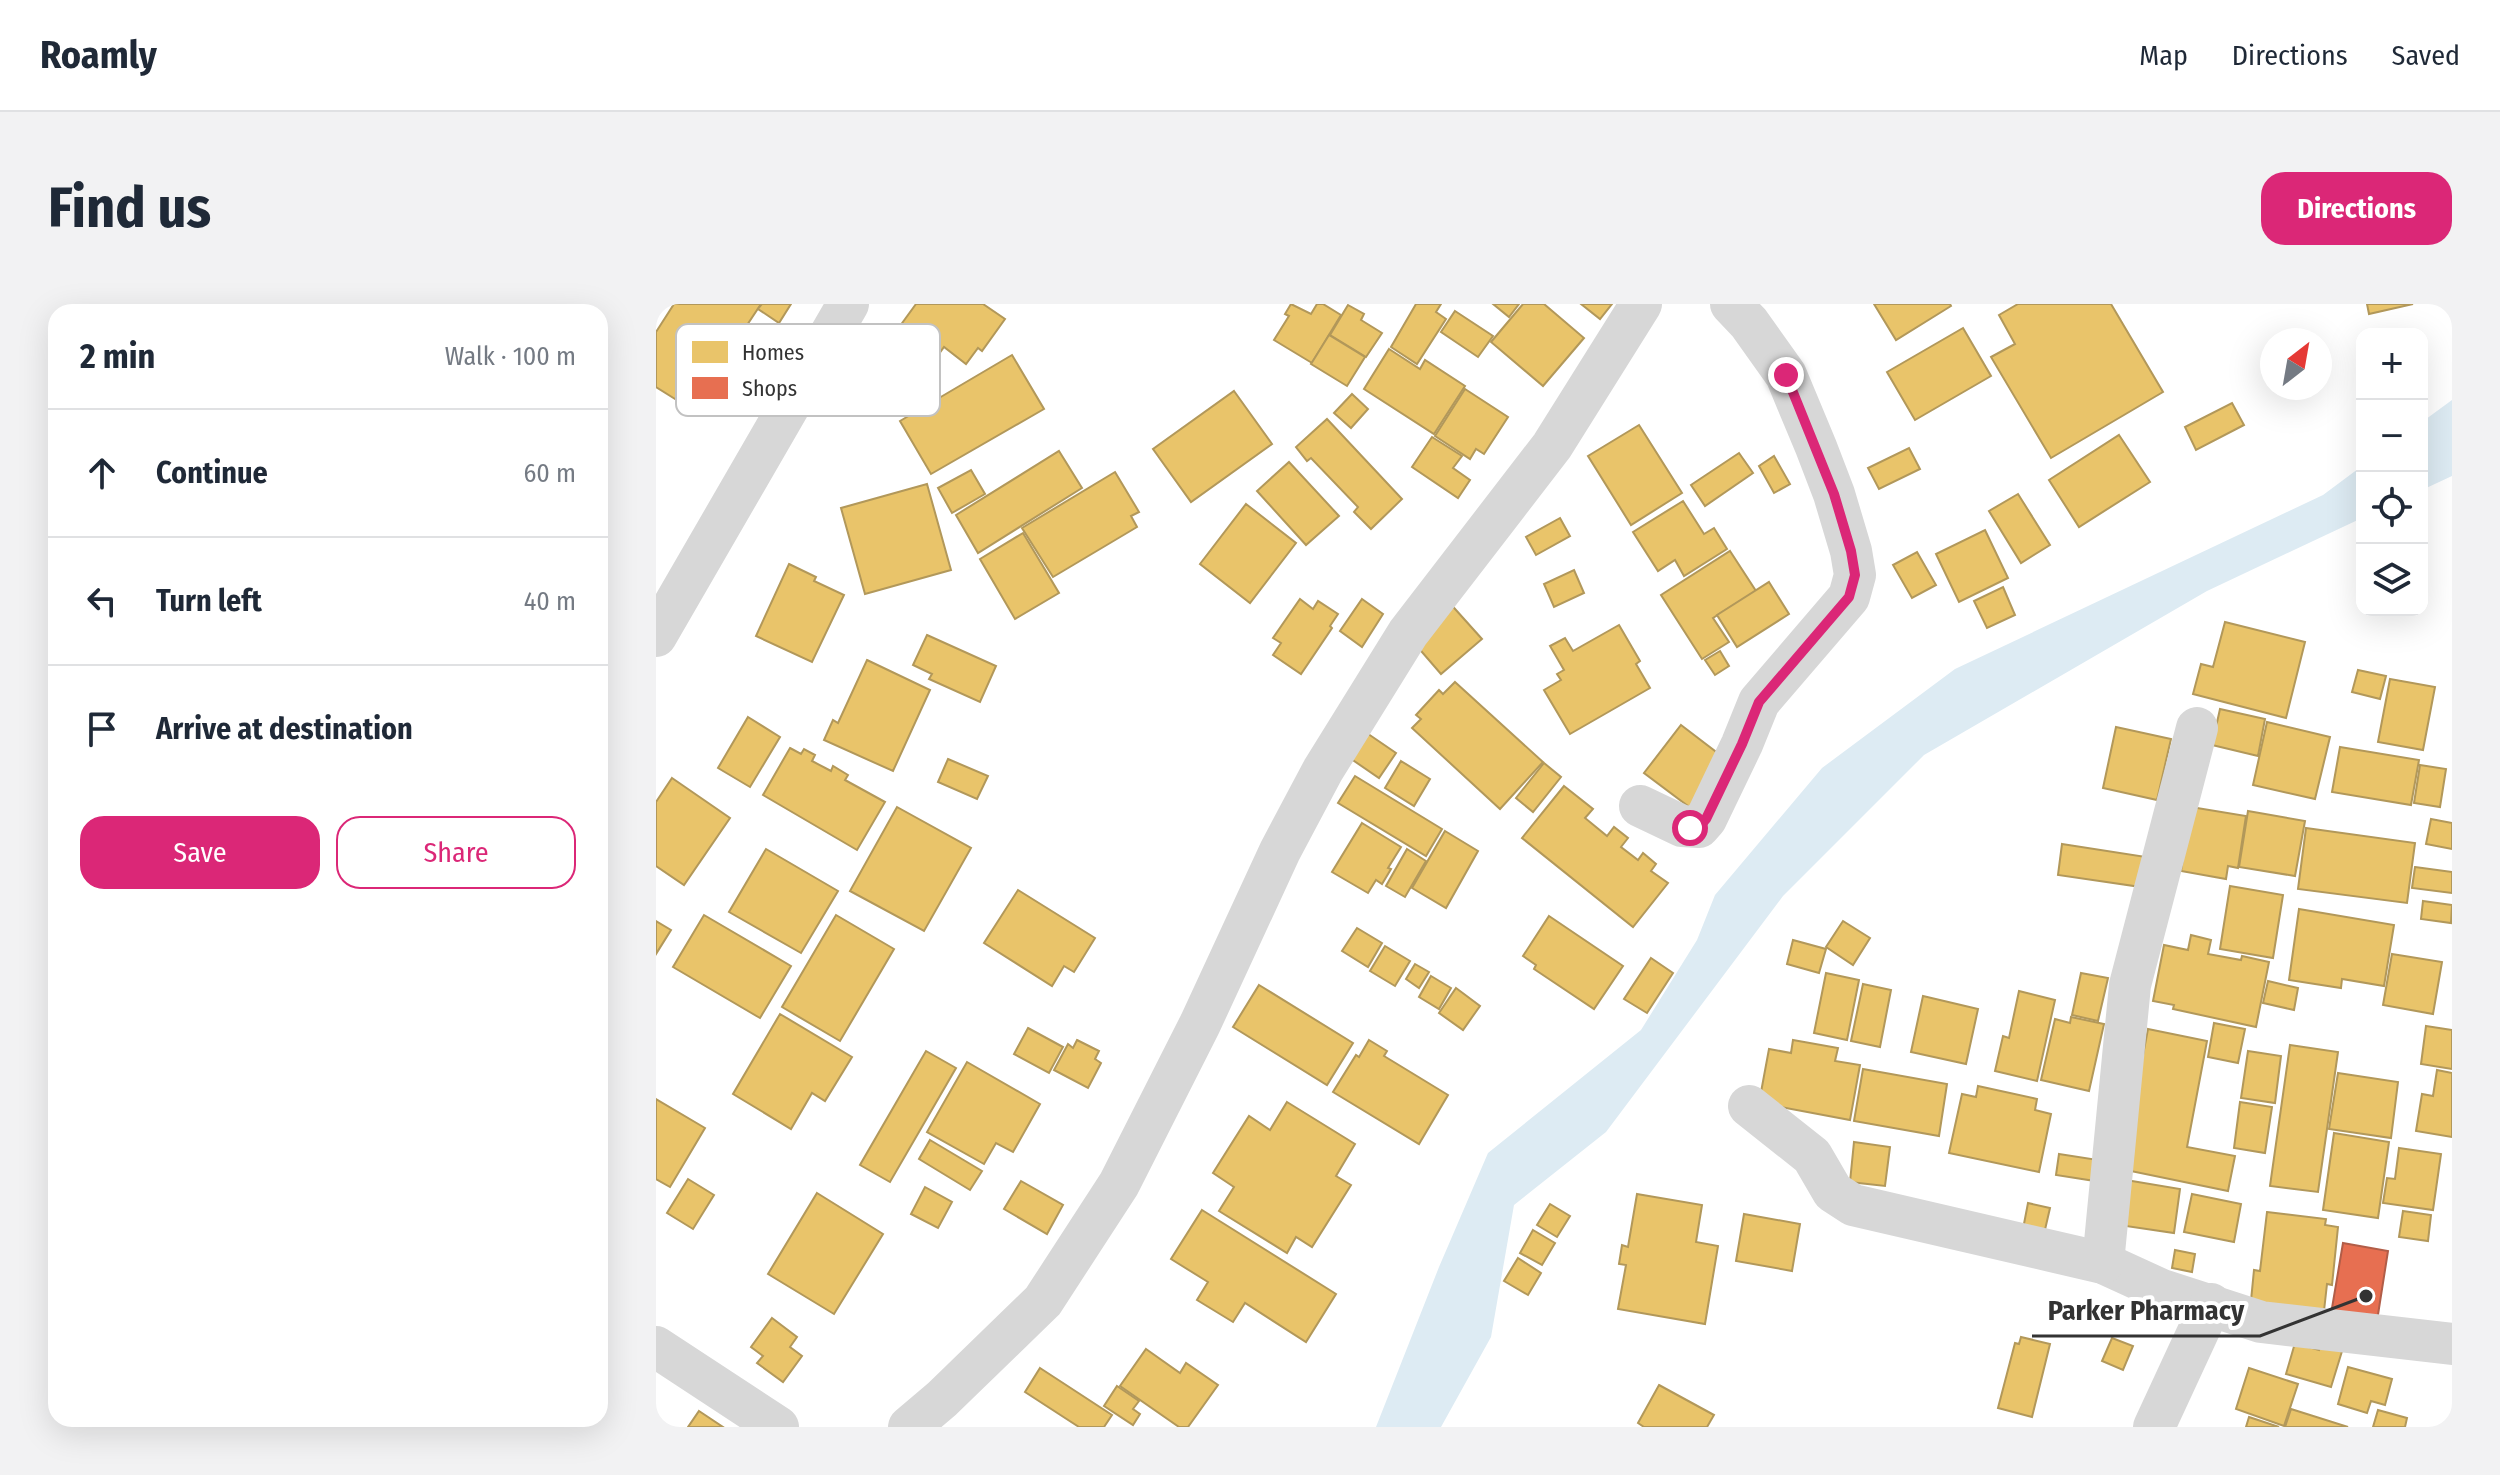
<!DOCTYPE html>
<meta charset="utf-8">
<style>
:root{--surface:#fff;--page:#f2f2f3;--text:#1f2937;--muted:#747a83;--line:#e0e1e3;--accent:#db2777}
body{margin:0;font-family:"Fira Sans Condensed",sans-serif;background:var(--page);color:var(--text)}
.controls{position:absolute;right:24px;top:24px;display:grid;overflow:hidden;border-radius:16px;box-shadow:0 8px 32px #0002}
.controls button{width:72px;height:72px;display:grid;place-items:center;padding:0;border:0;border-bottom:2px solid var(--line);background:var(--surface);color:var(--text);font:40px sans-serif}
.compass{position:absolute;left:1604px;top:24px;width:72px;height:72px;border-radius:50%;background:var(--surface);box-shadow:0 8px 32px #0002;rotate:31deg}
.stop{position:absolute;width:24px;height:24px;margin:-18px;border:6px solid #db2777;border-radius:50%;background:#fff}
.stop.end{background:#db2777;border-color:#fff;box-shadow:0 2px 8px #0008}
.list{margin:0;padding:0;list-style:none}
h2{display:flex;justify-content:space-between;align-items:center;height:104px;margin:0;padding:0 32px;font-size:34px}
h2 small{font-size:26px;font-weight:400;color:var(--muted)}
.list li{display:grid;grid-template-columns:52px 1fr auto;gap:24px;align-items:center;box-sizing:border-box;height:128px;padding:0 32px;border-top:2px solid var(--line)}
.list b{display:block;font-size:30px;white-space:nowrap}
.list em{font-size:26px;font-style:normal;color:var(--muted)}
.actions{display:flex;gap:16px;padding:24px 32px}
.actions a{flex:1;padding:18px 0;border:2px solid var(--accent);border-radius:24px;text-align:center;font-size:28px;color:var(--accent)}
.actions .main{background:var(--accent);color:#fff}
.icon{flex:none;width:44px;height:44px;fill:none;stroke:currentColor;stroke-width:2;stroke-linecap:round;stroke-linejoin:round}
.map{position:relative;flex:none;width:1796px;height:1123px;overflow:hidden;border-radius:24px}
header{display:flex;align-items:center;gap:48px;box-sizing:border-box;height:112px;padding:0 40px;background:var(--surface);border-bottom:2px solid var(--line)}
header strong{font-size:38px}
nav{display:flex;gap:44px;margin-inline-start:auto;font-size:28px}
.intro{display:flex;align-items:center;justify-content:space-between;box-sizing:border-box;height:192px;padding:0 48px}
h1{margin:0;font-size:56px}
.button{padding:20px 36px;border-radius:24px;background:var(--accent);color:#fff;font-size:28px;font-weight:700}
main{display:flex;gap:48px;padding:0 48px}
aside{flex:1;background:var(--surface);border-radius:24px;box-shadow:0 8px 32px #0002}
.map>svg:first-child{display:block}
.water{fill:#ddebf3}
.homes{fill:#e9c46a;stroke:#b2985a;stroke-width:2}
.shops{fill:#e76f51;stroke:#b15d48;stroke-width:2}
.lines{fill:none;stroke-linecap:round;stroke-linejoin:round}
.street{stroke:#d7d7d7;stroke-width:42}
.route{stroke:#db2777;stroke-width:10}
.key{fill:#fff;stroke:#c2c2c2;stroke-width:2}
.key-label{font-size:22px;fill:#333}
.leader{fill:none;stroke:#333;stroke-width:3}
.callout-dot{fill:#333;stroke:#fff;stroke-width:3}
.callout-label{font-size:28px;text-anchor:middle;font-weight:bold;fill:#333;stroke:#fff;stroke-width:8;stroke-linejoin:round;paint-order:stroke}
</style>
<header>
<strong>Roamly</strong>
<nav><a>Map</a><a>Directions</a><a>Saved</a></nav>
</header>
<div class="intro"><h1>Find us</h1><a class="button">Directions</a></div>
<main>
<aside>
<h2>2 min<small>Walk · 100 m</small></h2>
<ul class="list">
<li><svg class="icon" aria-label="ahead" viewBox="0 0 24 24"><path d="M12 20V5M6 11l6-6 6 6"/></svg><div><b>Continue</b></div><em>60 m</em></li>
<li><svg class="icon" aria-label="left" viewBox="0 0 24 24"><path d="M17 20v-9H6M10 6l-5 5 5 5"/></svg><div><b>Turn left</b></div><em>40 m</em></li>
<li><svg class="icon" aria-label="arrive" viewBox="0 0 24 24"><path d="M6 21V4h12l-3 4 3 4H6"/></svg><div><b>Arrive at destination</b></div></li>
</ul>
<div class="actions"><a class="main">Save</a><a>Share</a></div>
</aside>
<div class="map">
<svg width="1796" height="1123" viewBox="0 0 1796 1123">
<rect width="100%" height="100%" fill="#fff"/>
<g class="water">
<path d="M 1796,96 L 1796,172 L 1766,186 L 1766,118 Z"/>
<path d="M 1706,162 L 1706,214 L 1551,287 L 1268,451 L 1127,592 L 950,828 L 858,901 L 835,1033 L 785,1123 L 720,1123 L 783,963 L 832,849 L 985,726 L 1041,636 L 1059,591 L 1166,464 L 1299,365 L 1667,191 Z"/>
</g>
<g class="homes">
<path d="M 18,0 L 105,0 L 44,92 L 36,86 L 27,100 L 0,83 L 0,28 Z"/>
<path d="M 106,0 L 135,0 L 123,19 L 102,5 Z"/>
<path d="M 260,0 L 327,0 L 349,15 L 326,47 L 322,44 L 310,60 L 288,43 L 275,61 L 236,33 Z"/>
<path d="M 635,0 L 655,10 L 661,0 L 667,0 L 685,11 L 656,59 L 618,36 L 633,12 L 629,10 Z"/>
<path d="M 760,0 L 785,0 L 780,8 L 790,15 L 761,60 L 735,43 Z"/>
<path d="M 837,0 L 863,0 L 853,13 Z"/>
<path d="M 867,0 L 888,0 L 928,34 L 887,82 L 835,38 Z"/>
<path d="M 925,0 L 956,0 L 944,15 Z"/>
<path d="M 1218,0 L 1294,0 L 1295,2 L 1240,36 Z"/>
<path d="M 1362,0 L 1455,0 L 1507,88 L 1395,154 L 1335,53 L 1359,40 L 1343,11 Z"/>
<path d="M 1711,0 L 1757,0 L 1713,10 Z"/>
<path d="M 692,1 L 708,10 L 705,16 L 726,29 L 710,53 L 674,31 Z"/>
<path d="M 799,7 L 837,32 L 822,53 L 785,28 Z"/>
<path d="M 1307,24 L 1335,72 L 1259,116 L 1231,68 Z"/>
<path d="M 673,31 L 709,53 L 691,82 L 655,60 Z"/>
<path d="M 733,45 L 764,65 L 769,56 L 809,82 L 778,130 L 708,85 Z"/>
<path d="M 356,51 L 388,105 L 275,170 L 244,117 Z"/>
<path d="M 809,85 L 852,113 L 828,150 L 820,145 L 814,155 L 779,132 Z"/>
<path d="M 578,87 L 616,140 L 535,198 L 497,145 Z"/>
<path d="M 696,90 L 712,105 L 695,124 L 678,109 Z"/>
<path d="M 1576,99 L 1588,121 L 1540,146 L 1529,123 Z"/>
<path d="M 671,115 L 746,195 L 715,225 L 698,208 L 702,203 L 655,154 L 651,157 L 640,143 Z"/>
<path d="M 983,121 L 1026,189 L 975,221 L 932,152 Z"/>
<path d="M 1463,131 L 1494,178 L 1423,223 L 1393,176 Z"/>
<path d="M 776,133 L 806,152 L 797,164 L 814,176 L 802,194 L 756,163 Z"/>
<path d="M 1253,144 L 1264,165 L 1223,185 L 1212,164 Z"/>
<path d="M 403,147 L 426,184 L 322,249 L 300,211 Z"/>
<path d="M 1083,149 L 1097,169 L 1049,202 L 1035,181 Z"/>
<path d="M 1118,152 L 1134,180 L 1118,189 L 1103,162 Z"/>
<path d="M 633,158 L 683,212 L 650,241 L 601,187 Z"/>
<path d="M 315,166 L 329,190 L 296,209 L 282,184 Z"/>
<path d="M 459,168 L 483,208 L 475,212 L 481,223 L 397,273 L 366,224 Z"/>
<path d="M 271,180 L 295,266 L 209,290 L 185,204 Z"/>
<path d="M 1362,190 L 1394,241 L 1365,259 L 1333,207 Z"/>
<path d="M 1027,197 L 1048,230 L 1058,224 L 1071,245 L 1028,272 L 1019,256 L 1002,267 L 977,228 Z"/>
<path d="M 590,200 L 640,239 L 594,299 L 544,260 Z"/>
<path d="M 904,214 L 914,232 L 880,251 L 870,233 Z"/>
<path d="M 1329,226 L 1352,274 L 1303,298 L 1280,250 Z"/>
<path d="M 367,229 L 403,289 L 359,315 L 324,255 Z"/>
<path d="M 1074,247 L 1100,287 L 1057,314 L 1073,338 L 1046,355 L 1005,291 Z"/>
<path d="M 1261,248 L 1280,281 L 1256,294 L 1237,261 Z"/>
<path d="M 133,260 L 160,273 L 158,277 L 188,291 L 156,358 L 100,332 Z"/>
<path d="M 918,266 L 928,289 L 898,303 L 888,280 Z"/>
<path d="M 1113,278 L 1133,310 L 1081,343 L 1061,311 Z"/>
<path d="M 1347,283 L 1359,311 L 1331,324 L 1318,297 Z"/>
<path d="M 644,295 L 657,305 L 662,297 L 682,310 L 674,322 L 676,324 L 645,370 L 617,351 L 625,339 L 617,334 Z"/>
<path d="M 706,295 L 727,310 L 706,343 L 684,327 Z"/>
<path d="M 791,296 L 826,335 L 785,370 L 759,340 Z"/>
<path d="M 1569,318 L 1649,338 L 1630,414 L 1537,390 L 1545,360 L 1557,363 Z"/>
<path d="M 963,321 L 984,357 L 980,360 L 994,384 L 914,430 L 888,386 L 905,376 L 901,370 L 908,366 L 894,342 L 909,334 L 917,347 Z"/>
<path d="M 271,331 L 340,362 L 324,398 L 273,375 L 276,370 L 257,361 Z"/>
<path d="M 1064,347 L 1073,362 L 1059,371 L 1049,356 Z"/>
<path d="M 211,356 L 274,386 L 237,467 L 168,436 L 177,416 L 182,419 Z"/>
<path d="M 1702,366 L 1730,372 L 1724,395 L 1696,388 Z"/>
<path d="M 1734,375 L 1779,383 L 1767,446 L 1722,438 Z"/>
<path d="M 799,378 L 887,458 L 844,505 L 756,424 L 765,415 L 760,411 L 783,386 L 787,390 Z"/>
<path d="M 1564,405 L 1609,415 L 1602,452 L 1556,441 Z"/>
<path d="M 92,413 L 124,433 L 94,483 L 62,464 Z"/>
<path d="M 1611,418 L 1674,433 L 1659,495 L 1597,481 Z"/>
<path d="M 1025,421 L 1076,460 L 1040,508 L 988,469 Z"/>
<path d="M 702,423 L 740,449 L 723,474 L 685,448 Z"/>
<path d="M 1460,423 L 1515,435 L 1501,496 L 1447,484 Z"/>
<path d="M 1684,443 L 1763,456 L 1755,501 L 1676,488 Z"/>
<path d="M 134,444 L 145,450 L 148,445 L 159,451 L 156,457 L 175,467 L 177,462 L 192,471 L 189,476 L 229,498 L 201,546 L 107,491 Z"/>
<path d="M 292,455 L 332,472 L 321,495 L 282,478 Z"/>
<path d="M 745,457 L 774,475 L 758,502 L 729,484 Z"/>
<path d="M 888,459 L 905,473 L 877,508 L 860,494 Z"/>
<path d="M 1764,461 L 1790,465 L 1784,503 L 1758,499 Z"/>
<path d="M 699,472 L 786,525 L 770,552 L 682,499 Z"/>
<path d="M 16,474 L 74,514 L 28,581 L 0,562 L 0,498 Z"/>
<path d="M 908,482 L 937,505 L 929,514 L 951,532 L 958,523 L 972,534 L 965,543 L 982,556 L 987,549 L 1000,560 L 995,567 L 1012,579 L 977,623 L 866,534 Z"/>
<path d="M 241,503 L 315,544 L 268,627 L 194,587 Z"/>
<path d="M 1535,503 L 1590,512 L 1582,564 L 1572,562 L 1570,575 L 1525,567 Z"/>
<path d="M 1592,507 L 1649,517 L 1639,572 L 1583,563 Z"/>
<path d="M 1775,515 L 1796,519 L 1796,545 L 1770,540 Z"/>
<path d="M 706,519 L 745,543 L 732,564 L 735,565 L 726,580 L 720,576 L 712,589 L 676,568 Z"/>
<path d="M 1650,524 L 1759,539 L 1751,599 L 1642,585 Z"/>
<path d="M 789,527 L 822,547 L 790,604 L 756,584 Z"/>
<path d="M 1406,540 L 1490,553 L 1485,583 L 1402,571 Z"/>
<path d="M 110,545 L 182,587 L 145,649 L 73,608 Z"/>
<path d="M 751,545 L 770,557 L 749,593 L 730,582 Z"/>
<path d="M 1759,563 L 1796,568 L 1796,589 L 1756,584 Z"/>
<path d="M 1574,582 L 1627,591 L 1617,654 L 1564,645 Z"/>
<path d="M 362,586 L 439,634 L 418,668 L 408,662 L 396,682 L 328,639 Z"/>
<path d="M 1767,597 L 1796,601 L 1795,619 L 1765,615 Z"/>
<path d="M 1643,605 L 1738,621 L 1728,682 L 1686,675 L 1685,684 L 1633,676 Z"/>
<path d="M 48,611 L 135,662 L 104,714 L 17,663 Z"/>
<path d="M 180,611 L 238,645 L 184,737 L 126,703 Z"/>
<path d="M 893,612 L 967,662 L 938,705 L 878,665 L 880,661 L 867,652 Z"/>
<path d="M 0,617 L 15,626 L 0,650 Z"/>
<path d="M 1187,617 L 1214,634 L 1197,661 L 1170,643 Z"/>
<path d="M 701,624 L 726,639 L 712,663 L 686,647 Z"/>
<path d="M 1535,631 L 1555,636 L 1552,650 L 1585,656 L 1586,652 L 1613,658 L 1600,723 L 1517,705 L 1518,701 L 1497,697 L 1508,641 L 1532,646 Z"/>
<path d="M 1137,636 L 1170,645 L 1163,669 L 1131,660 Z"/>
<path d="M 729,642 L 754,657 L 739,682 L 714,667 Z"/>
<path d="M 1736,650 L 1786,658 L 1777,710 L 1727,701 Z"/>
<path d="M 995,654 L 1017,669 L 991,709 L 968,695 Z"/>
<path d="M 759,660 L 773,668 L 763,684 L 750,675 Z"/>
<path d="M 1170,669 L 1203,676 L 1191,736 L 1158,729 Z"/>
<path d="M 1425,669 L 1452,674 L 1442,717 L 1416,711 Z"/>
<path d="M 775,672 L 795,684 L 783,705 L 763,693 Z"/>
<path d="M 1612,677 L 1642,684 L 1638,706 L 1607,699 Z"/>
<path d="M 1207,680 L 1235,686 L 1224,743 L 1195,737 Z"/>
<path d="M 603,681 L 697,739 L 671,781 L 577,723 Z"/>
<path d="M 800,684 L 824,702 L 807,726 L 783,709 Z"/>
<path d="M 1363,687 L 1399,696 L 1381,777 L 1339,767 L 1347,732 L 1353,734 Z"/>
<path d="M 1267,692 L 1322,705 L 1310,760 L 1255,748 Z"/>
<path d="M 124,710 L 196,753 L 169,797 L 156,789 L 135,825 L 77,790 Z"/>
<path d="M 1415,713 L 1448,720 L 1433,787 L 1385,776 L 1399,715 L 1414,719 Z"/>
<path d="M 1558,719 L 1589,725 L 1582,759 L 1552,753 Z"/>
<path d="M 1770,722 L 1796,726 L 1796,765 L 1765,760 Z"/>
<path d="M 372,724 L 407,743 L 393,769 L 358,750 Z"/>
<path d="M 1492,725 L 1551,737 L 1531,843 L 1579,852 L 1572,887 L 1465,865 Z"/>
<path d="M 421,736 L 443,747 L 439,755 L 445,759 L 432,784 L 398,766 L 412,740 L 417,744 Z"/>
<path d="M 713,736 L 731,747 L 728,752 L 792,791 L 763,840 L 677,788 L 700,751 L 703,753 Z"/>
<path d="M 1137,736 L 1182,744 L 1179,757 L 1204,761 L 1194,816 L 1103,799 L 1113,745 L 1135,749 Z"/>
<path d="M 1634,741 L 1682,748 L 1662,888 L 1614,882 Z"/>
<path d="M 270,747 L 300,764 L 234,878 L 204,861 Z"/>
<path d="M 1592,747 L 1625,752 L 1619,799 L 1585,794 Z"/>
<path d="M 311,758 L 384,800 L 357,848 L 340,839 L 328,860 L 271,828 Z"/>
<path d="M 1207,765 L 1291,780 L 1283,832 L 1198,817 Z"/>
<path d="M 1781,766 L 1796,769 L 1796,833 L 1760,827 L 1766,790 L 1777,792 Z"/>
<path d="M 1682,769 L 1742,778 L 1735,834 L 1673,825 Z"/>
<path d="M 1322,782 L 1381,795 L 1379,806 L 1395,810 L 1383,868 L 1293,849 L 1306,790 L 1320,793 Z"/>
<path d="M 0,795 L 49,824 L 14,883 L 0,875 Z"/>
<path d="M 631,798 L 699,840 L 680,872 L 695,881 L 656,943 L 640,933 L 631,949 L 563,907 L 578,883 L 557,869 L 593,812 L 614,826 Z"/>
<path d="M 1584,798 L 1616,803 L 1609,849 L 1578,844 Z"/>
<path d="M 1678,829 L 1733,838 L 1722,914 L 1667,906 Z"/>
<path d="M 274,836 L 326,867 L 314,886 L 263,855 Z"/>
<path d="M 1198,838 L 1234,843 L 1229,882 L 1194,878 Z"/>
<path d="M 1743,844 L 1785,850 L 1777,906 L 1727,899 L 1731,874 L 1739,875 Z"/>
<path d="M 1403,850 L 1442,856 L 1439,877 L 1400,871 Z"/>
<path d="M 32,875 L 58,891 L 37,925 L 11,909 Z"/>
<path d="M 1470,876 L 1524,885 L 1518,929 L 1463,921 Z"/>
<path d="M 365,877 L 407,901 L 391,930 L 348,905 Z"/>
<path d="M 269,883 L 296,898 L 282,924 L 255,910 Z"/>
<path d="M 161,889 L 227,930 L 178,1010 L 112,970 Z"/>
<path d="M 981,890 L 1046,901 L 1040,938 L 1062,942 L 1049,1020 L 962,1005 L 970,961 L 963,960 L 966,941 L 972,943 Z"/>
<path d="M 1536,890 L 1585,900 L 1578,938 L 1528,928 Z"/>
<path d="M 1372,899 L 1394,904 L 1388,930 L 1367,925 Z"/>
<path d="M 894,900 L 914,912 L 901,933 L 881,921 Z"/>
<path d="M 546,906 L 680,990 L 650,1038 L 589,999 L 577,1018 L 541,996 L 552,978 L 515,955 Z"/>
<path d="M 1747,907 L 1775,911 L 1772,937 L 1743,933 Z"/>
<path d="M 1611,908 L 1670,915 L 1669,921 L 1682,923 L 1676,981 L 1671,980 L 1667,1016 L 1594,1007 L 1598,966 L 1604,967 Z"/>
<path d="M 1088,910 L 1144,920 L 1136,967 L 1080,957 Z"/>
<path d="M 877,926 L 899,939 L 886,961 L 864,949 Z"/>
<path d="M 1519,946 L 1539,950 L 1536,968 L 1516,964 Z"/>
<path d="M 862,954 L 885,969 L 872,991 L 848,977 Z"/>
<path d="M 116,1014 L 141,1033 L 134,1043 L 146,1052 L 127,1078 L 101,1059 L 107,1052 L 95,1043 Z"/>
<path d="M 1365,1033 L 1394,1040 L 1376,1113 L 1342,1104 L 1359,1039 L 1363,1040 Z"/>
<path d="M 1456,1034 L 1477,1042 L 1467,1066 L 1446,1057 Z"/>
<path d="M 1666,1038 L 1687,1044 L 1675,1083 L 1630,1070 L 1639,1039 L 1663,1046 Z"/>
<path d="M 490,1045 L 524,1069 L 530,1059 L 562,1081 L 532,1123 L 523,1123 L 464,1082 Z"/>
<path d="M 1692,1063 L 1736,1075 L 1729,1101 L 1715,1097 L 1711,1109 L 1682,1100 Z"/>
<path d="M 384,1064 L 456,1111 L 448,1123 L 423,1123 L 369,1088 Z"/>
<path d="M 1593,1064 L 1642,1080 L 1628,1122 L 1580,1105 Z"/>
<path d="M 1003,1081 L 1058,1111 L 1051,1123 L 988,1123 L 982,1119 Z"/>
<path d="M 461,1082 L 483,1097 L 477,1105 L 484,1110 L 477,1121 L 448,1102 Z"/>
<path d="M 1635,1105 L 1692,1123 L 1629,1123 Z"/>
<path d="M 1722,1106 L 1751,1114 L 1749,1123 L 1717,1123 Z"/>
<path d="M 43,1107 L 67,1123 L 32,1123 Z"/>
<path d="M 1593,1113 L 1623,1123 L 1590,1123 Z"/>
</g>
<path class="shops" d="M 1687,939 L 1732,947 L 1721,1017 L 1675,1010 Z"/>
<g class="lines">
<g class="street">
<path d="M 0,332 L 192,0"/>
<path d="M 984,502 L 1026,522 L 1043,523 L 1050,515 L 1086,440 L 1103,398 L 1193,293 L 1199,271 L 1195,247 L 1178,190 L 1160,143 L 1130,71 L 1093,19 L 1075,0"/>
<path d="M 1093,802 L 1156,852 L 1177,888 L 1197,901 L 1447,959 L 1506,986 L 1605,1018 L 1796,1040"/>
<path d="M 1447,959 L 1474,681 L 1541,424"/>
<path d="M 0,1043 L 122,1123"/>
<path d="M 253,1123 L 286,1095 L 387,997 L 463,880 L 544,720 L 624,547 L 667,466 L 752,329 L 896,142 L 985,0"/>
<path d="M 1498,1123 L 1555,1000"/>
</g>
</g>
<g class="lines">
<path class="route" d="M 1034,524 L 1043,523 L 1050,515 L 1086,440 L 1103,398 L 1193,293 L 1199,271 L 1195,247 L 1178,190 L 1130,71"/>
</g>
<rect x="20" y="20" width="264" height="92" rx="12" class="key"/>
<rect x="36" y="37" width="36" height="22" fill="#e9c46a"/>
<rect x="36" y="73" width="36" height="22" fill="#e76f51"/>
<g class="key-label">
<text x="86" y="56">Homes</text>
<text x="86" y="92">Shops</text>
</g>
<path class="leader" d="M1710 992L1604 1032H1376"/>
<circle class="callout-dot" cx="1710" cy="992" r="8"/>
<g class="callout-label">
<text x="1490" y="1016">Parker Pharmacy</text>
</g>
</svg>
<div class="controls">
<button>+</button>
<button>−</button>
<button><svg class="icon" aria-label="locate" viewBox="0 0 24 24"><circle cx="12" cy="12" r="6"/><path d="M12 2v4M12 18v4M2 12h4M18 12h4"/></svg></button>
<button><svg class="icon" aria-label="layers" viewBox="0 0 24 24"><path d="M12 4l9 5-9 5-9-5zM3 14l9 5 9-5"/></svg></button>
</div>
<svg class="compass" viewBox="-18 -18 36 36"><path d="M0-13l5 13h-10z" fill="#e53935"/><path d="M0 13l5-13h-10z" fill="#747a83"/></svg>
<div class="stop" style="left:1034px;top:524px"></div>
<div class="stop end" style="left:1130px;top:71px"></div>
</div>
</main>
